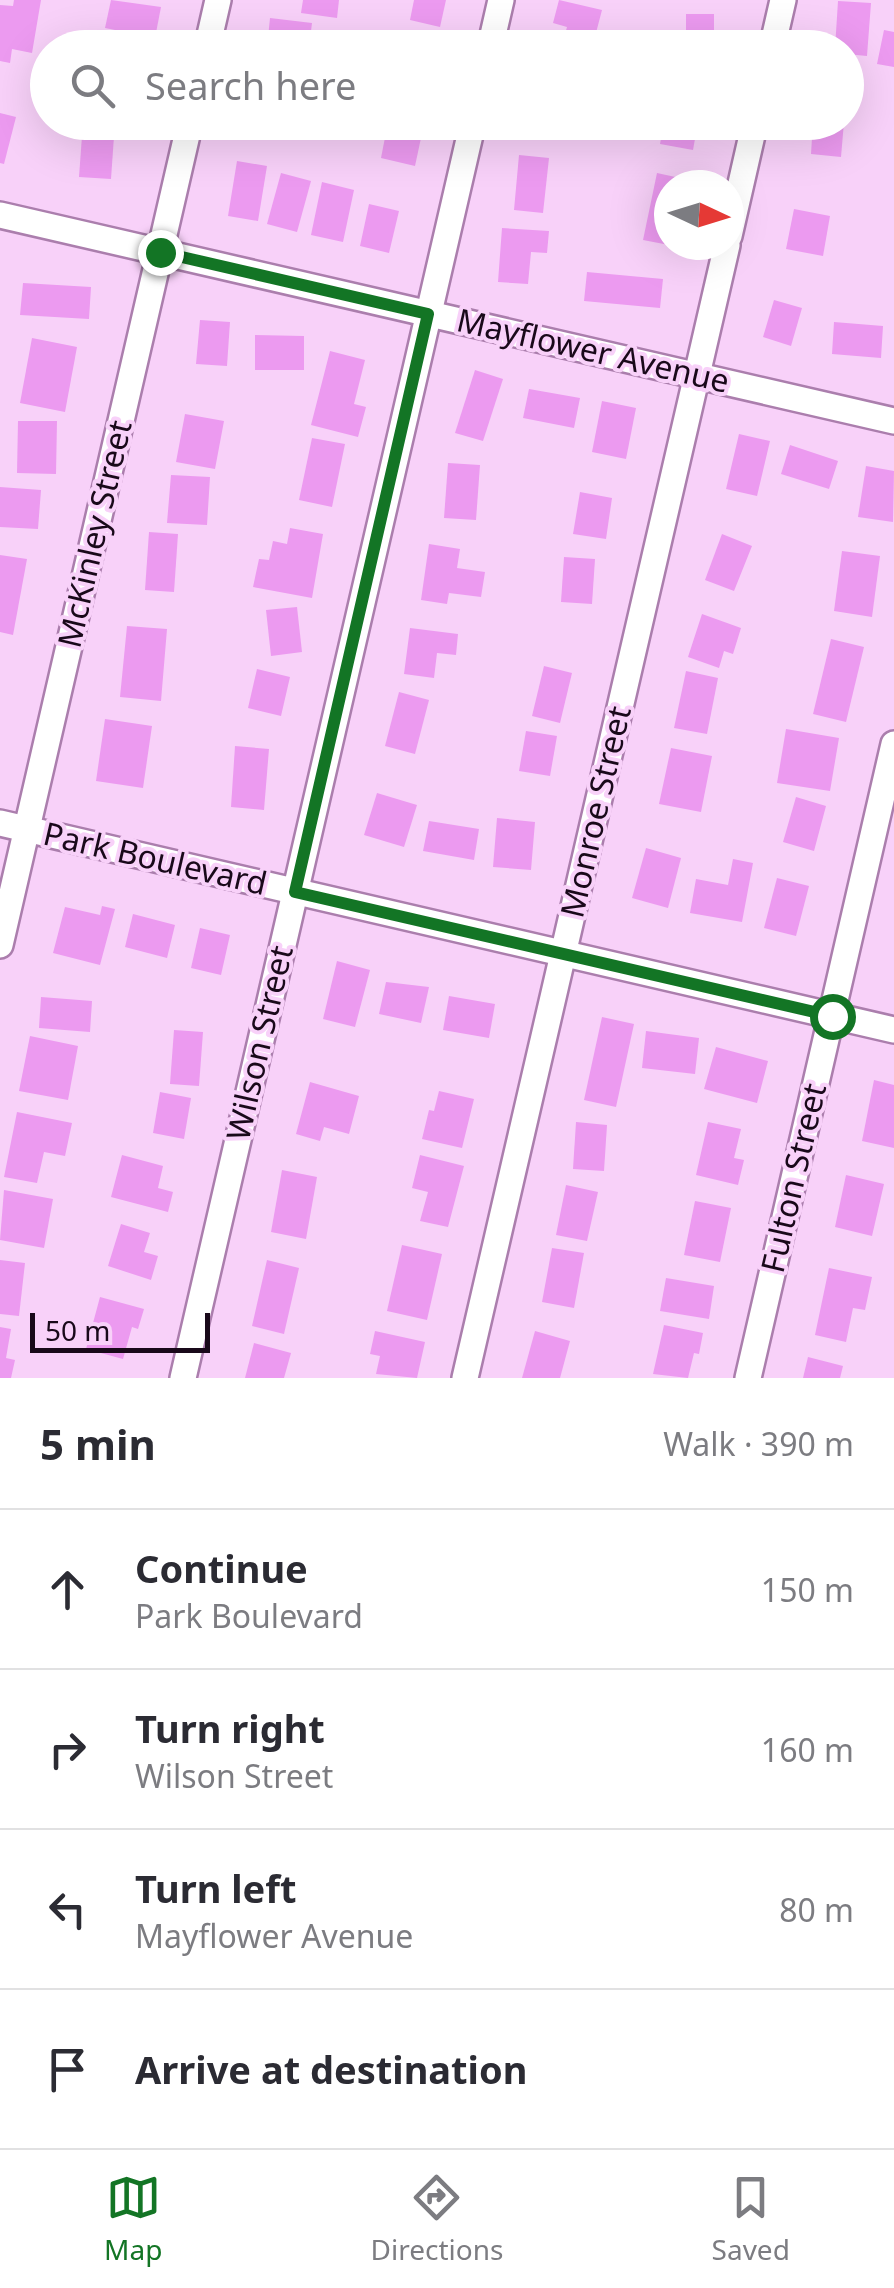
<!DOCTYPE html>
<meta charset="utf-8">
<style>
:root{--surface:#fff;--page:#f2f2f3;--text:#2b2b33;--muted:#7c7c81;--line:#e1e1e2;--accent:#137525}
body{margin:0;font-family:"Noto Sans",sans-serif;background:var(--page);color:var(--text)}
.compass{position:absolute;left:654px;top:170px;width:90px;height:90px;border-radius:50%;background:var(--surface);box-shadow:0 10px 40px #0002;rotate:94deg}
.scale{position:absolute;left:30px;bottom:25px;width:180px;box-sizing:border-box;padding-left:10px;border:5px solid #19091a;border-top:0;font-size:28px;line-height:35px;white-space:nowrap;color:#19091a;-webkit-text-stroke:8px #f8d1f9;paint-order:stroke}
.stop{position:absolute;width:30px;height:30px;margin:-22px;border:8px solid #137525;border-radius:50%;background:#fff}
.stop.end{background:#137525;border-color:#fff;box-shadow:0 2px 10px #0008}
.list{margin:0;padding:0;list-style:none}
h2{display:flex;justify-content:space-between;align-items:center;height:130px;margin:0;padding:0 40px;font-size:42px}
h2 small{font-size:32px;font-weight:400;color:var(--muted)}
.list li{display:grid;grid-template-columns:65px 1fr auto;gap:30px;align-items:center;box-sizing:border-box;height:160px;padding:0 40px;border-top:2px solid var(--line)}
.list b{display:block;font-size:38px;white-space:nowrap}
.list p{margin:0;font-size:32px;white-space:nowrap;color:var(--muted)}
.list em{font-size:32px;font-style:normal;color:var(--muted)}
.icon{flex:none;width:55px;height:55px;fill:none;stroke:currentColor;stroke-width:2;stroke-linecap:round;stroke-linejoin:round}
.map{position:relative;flex:none;width:894px;height:1378px;overflow:hidden}
.search{position:absolute;background:var(--surface);box-shadow:0 10px 40px #0002;left:30px;right:30px;top:30px;height:110px;display:flex;align-items:center;gap:25px;box-sizing:border-box;padding:0 35px;border-radius:55px;color:var(--muted);font-size:38px}
.sheet{height:770px;background:var(--surface)}
nav{display:flex;justify-content:space-around;align-items:center;box-sizing:border-box;height:140px;border-top:2px solid var(--line);background:var(--surface);font-size:28px;color:var(--muted)}
nav a{display:grid;justify-items:center;gap:5px}
nav .on{color:var(--accent)}
.map>svg:first-child{display:block}
.building{fill:#ec9af0}
.lines{fill:none;stroke-linecap:round;stroke-linejoin:round}
.minor-casing{stroke:#ab7ead;stroke-width:30}
.minor{stroke:#fff;stroke-width:25}
.route{stroke:#137525;stroke-width:12}
.labels{text-anchor:middle;stroke-width:8;stroke-linejoin:round;paint-order:stroke}
.street-label{font-size:32px;fill:#19091a;stroke:#f8d1f9}
</style>
<div class="map">
<svg width="894" height="1378" viewBox="0 0 894 1378">
<rect width="100%" height="100%" fill="#f8d1f9"/>
<g class="building">
<path d="M 14,0 L 41,0 L 32,53 L 12,49 L 10,63 L 0,61 L 0,5 L 13,6 Z"/>
<path d="M 111,0 L 161,7 L 155,38 L 105,28 Z"/>
<path d="M 303,0 L 339,0 L 337,18 L 301,13 Z"/>
<path d="M 414,0 L 446,0 L 440,27 L 410,20 Z"/>
<path d="M 559,0 L 602,10 L 592,48 L 561,48 L 567,27 L 553,23 Z"/>
<path d="M 838,1 L 871,3 L 867,56 L 846,54 L 846,48 L 835,48 Z"/>
<rect x="686" y="14" width="28" height="34"/>
<path d="M 270,18 L 312,23 L 309,48 L 267,48 Z"/>
<path d="M 884,30 L 894,32 L 894,67 L 877,64 Z"/>
<path d="M 0,113 L 16,117 L 4,164 L 0,163 Z"/>
<path d="M 83,122 L 115,122 L 111,179 L 79,177 Z"/>
<path d="M 240,122 L 276,122 L 274,132 Z"/>
<path d="M 388,122 L 424,124 L 415,166 L 381,158 Z"/>
<path d="M 539,122 L 582,122 L 581,130 L 539,127 Z"/>
<path d="M 664,122 L 698,122 L 693,150 L 660,144 Z"/>
<path d="M 813,122 L 844,122 L 841,157 L 811,154 Z"/>
<path d="M 519,155 L 549,158 L 543,213 L 514,210 Z"/>
<path d="M 237,161 L 267,166 L 258,221 L 228,216 Z"/>
<path d="M 281,173 L 311,181 L 297,232 L 267,224 Z"/>
<path d="M 657,173 L 689,180 L 688,185 L 669,185 L 669,245 L 643,240 Z"/>
<path d="M 322,182 L 354,190 L 343,242 L 311,235 Z"/>
<path d="M 369,204 L 399,211 L 389,253 L 360,246 Z"/>
<path d="M 794,209 L 830,216 L 823,256 L 786,249 Z"/>
<path d="M 502,228 L 549,231 L 547,253 L 531,252 L 528,284 L 498,282 Z"/>
<path d="M 587,272 L 663,279 L 660,308 L 584,301 Z"/>
<path d="M 23,283 L 91,287 L 89,319 L 20,315 Z"/>
<path d="M 774,300 L 802,308 L 791,346 L 763,337 Z"/>
<path d="M 200,320 L 230,322 L 227,366 L 196,364 Z"/>
<path d="M 834,322 L 883,326 L 881,358 L 832,354 Z"/>
<path d="M 255,335 L 304,336 L 304,370 L 255,370 Z"/>
<path d="M 32,338 L 77,347 L 65,412 L 20,403 Z"/>
<path d="M 330,351 L 365,360 L 354,404 L 366,407 L 358,437 L 311,425 Z"/>
<path d="M 475,370 L 503,379 L 483,441 L 455,433 Z"/>
<path d="M 529,389 L 580,398 L 574,428 L 523,418 Z"/>
<path d="M 602,401 L 636,408 L 626,459 L 592,452 Z"/>
<path d="M 185,414 L 224,421 L 215,469 L 176,462 Z"/>
<path d="M 18,421 L 57,421 L 56,474 L 17,473 Z"/>
<path d="M 739,434 L 770,441 L 757,496 L 726,489 Z"/>
<path d="M 312,438 L 345,444 L 332,507 L 299,500 Z"/>
<path d="M 790,445 L 838,461 L 829,489 L 781,474 Z"/>
<path d="M 448,463 L 480,465 L 476,520 L 444,518 Z"/>
<path d="M 866,466 L 894,471 L 893,522 L 858,517 Z"/>
<path d="M 171,475 L 210,477 L 207,525 L 167,523 Z"/>
<path d="M 0,487 L 41,490 L 38,529 L 0,527 Z"/>
<path d="M 580,492 L 612,498 L 606,539 L 573,534 Z"/>
<path d="M 290,528 L 323,534 L 312,598 L 253,587 L 259,559 L 269,560 L 273,541 L 287,544 Z"/>
<path d="M 149,532 L 178,534 L 174,592 L 145,590 Z"/>
<path d="M 722,534 L 752,546 L 734,591 L 705,580 Z"/>
<path d="M 429,544 L 460,549 L 457,568 L 485,572 L 481,597 L 449,593 L 447,604 L 421,600 Z"/>
<path d="M 842,551 L 880,556 L 872,617 L 834,611 Z"/>
<path d="M 0,555 L 27,559 L 13,635 L 0,632 Z"/>
<path d="M 564,557 L 595,559 L 592,604 L 561,602 Z"/>
<path d="M 297,607 L 302,652 L 271,656 L 266,610 Z"/>
<path d="M 702,614 L 741,628 L 733,654 L 724,651 L 719,668 L 688,657 Z"/>
<path d="M 127,626 L 167,629 L 161,701 L 120,697 Z"/>
<path d="M 410,628 L 458,634 L 456,655 L 437,653 L 434,678 L 404,674 Z"/>
<path d="M 831,639 L 864,647 L 846,722 L 813,714 Z"/>
<path d="M 544,666 L 572,673 L 560,723 L 532,716 Z"/>
<path d="M 257,669 L 290,677 L 281,716 L 248,708 Z"/>
<path d="M 686,671 L 718,678 L 707,734 L 674,728 Z"/>
<path d="M 399,692 L 429,700 L 415,754 L 385,746 Z"/>
<path d="M 105,719 L 152,726 L 143,788 L 96,781 Z"/>
<path d="M 786,729 L 839,738 L 830,791 L 777,783 Z"/>
<path d="M 526,731 L 557,736 L 550,776 L 519,771 Z"/>
<path d="M 235,746 L 269,749 L 264,810 L 231,807 Z"/>
<path d="M 671,748 L 712,756 L 701,812 L 659,804 Z"/>
<path d="M 377,793 L 417,805 L 404,847 L 364,835 Z"/>
<path d="M 796,797 L 826,806 L 814,851 L 783,842 Z"/>
<path d="M 497,818 L 535,822 L 531,870 L 493,867 Z"/>
<path d="M 429,821 L 479,829 L 474,860 L 423,851 Z"/>
<path d="M 646,848 L 681,858 L 668,908 L 632,898 Z"/>
<path d="M 733,859 L 753,863 L 742,922 L 690,913 L 696,879 L 728,885 Z"/>
<path d="M 777,878 L 809,886 L 796,936 L 764,928 Z"/>
<path d="M 102,906 L 115,909 L 100,965 L 53,953 L 65,907 L 100,915 Z"/>
<path d="M 133,914 L 175,925 L 167,958 L 125,947 Z"/>
<path d="M 200,928 L 230,935 L 221,975 L 191,968 Z"/>
<path d="M 337,961 L 370,970 L 355,1027 L 323,1019 Z"/>
<path d="M 386,982 L 429,987 L 421,1023 L 379,1014 Z"/>
<path d="M 449,996 L 495,1004 L 489,1038 L 443,1030 Z"/>
<path d="M 41,997 L 92,1001 L 90,1032 L 39,1028 Z"/>
<path d="M 602,1017 L 634,1024 L 616,1107 L 584,1100 Z"/>
<path d="M 174,1030 L 203,1032 L 199,1086 L 170,1084 Z"/>
<path d="M 646,1031 L 699,1038 L 695,1074 L 642,1068 Z"/>
<path d="M 30,1036 L 78,1046 L 68,1100 L 19,1091 Z"/>
<path d="M 716,1047 L 768,1061 L 757,1103 L 704,1089 Z"/>
<path d="M 874,1080 L 894,1085 L 894,1148 L 862,1141 Z"/>
<path d="M 310,1082 L 359,1096 L 349,1134 L 324,1127 L 320,1141 L 296,1134 Z"/>
<path d="M 439,1091 L 474,1099 L 462,1148 L 422,1139 L 429,1110 L 434,1111 Z"/>
<path d="M 160,1092 L 191,1098 L 184,1139 L 153,1133 Z"/>
<path d="M 17,1112 L 72,1123 L 65,1156 L 44,1152 L 37,1183 L 4,1177 Z"/>
<path d="M 576,1122 L 607,1125 L 604,1171 L 573,1169 Z"/>
<path d="M 708,1122 L 741,1129 L 734,1158 L 744,1160 L 738,1185 L 696,1175 Z"/>
<path d="M 122,1155 L 163,1166 L 158,1188 L 173,1192 L 168,1212 L 111,1197 Z"/>
<path d="M 420,1155 L 464,1166 L 448,1227 L 420,1221 L 428,1192 L 412,1188 Z"/>
<path d="M 282,1170 L 317,1177 L 306,1239 L 271,1232 Z"/>
<path d="M 846,1175 L 884,1184 L 872,1236 L 835,1227 Z"/>
<path d="M 566,1185 L 598,1192 L 587,1241 L 556,1235 Z"/>
<path d="M 4,1190 L 53,1199 L 44,1248 L 0,1240 Z"/>
<path d="M 695,1201 L 731,1208 L 720,1262 L 684,1255 Z"/>
<path d="M 121,1224 L 150,1233 L 144,1252 L 158,1256 L 151,1280 L 108,1266 Z"/>
<path d="M 402,1245 L 442,1254 L 427,1320 L 387,1311 Z"/>
<path d="M 552,1248 L 584,1253 L 574,1308 L 542,1302 Z"/>
<path d="M 0,1260 L 25,1263 L 19,1316 L 0,1314 Z"/>
<path d="M 267,1260 L 299,1268 L 284,1334 L 252,1326 Z"/>
<path d="M 829,1268 L 872,1277 L 865,1310 L 853,1308 L 846,1342 L 815,1335 Z"/>
<path d="M 666,1278 L 714,1286 L 709,1319 L 660,1311 Z"/>
<path d="M 100,1297 L 144,1309 L 138,1329 L 132,1327 L 123,1359 L 86,1349 Z"/>
<path d="M 664,1325 L 703,1333 L 699,1354 L 694,1353 L 688,1378 L 653,1374 Z"/>
<path d="M 0,1327 L 11,1329 L 6,1358 L 15,1360 L 11,1378 L 0,1378 Z"/>
<path d="M 375,1331 L 425,1342 L 417,1378 L 376,1374 L 380,1356 L 370,1354 Z"/>
<path d="M 535,1331 L 570,1341 L 560,1378 L 522,1378 Z"/>
<path d="M 254,1343 L 291,1353 L 284,1378 L 245,1378 Z"/>
<path d="M 808,1357 L 843,1366 L 840,1378 L 803,1378 Z"/>
</g>
<g class="lines">
<defs>
<g id="minor">
<path d="M 207,48 L 218,0"/>
<path d="M 490,48 L 501,0"/>
<path d="M 772,48 L 783,0"/>
<path d="M 0,215 L 894,421"/>
<path d="M 729,236 L 755,122"/>
<path d="M 0,823 L 894,1030"/>
<path d="M 0,945 L 190,122"/>
<path d="M 183,1378 L 473,122"/>
<path d="M 465,1378 L 727,245"/>
<path d="M 748,1378 L 894,744"/>
</g>
</defs>
<use href="#minor" class="minor-casing"/>
<use href="#minor" class="minor"/>
</g>
<g class="lines">
<path class="route" d="M 160,252 L 428,314 L 295,892 L 832,1016"/>
</g>
<g class="labels">
<g class="street-label">
<text transform="translate(593 351) rotate(13)" y="11">Mayflower Avenue</text>
<text transform="translate(95 534) rotate(-77)" y="11">McKinley Street</text>
<text transform="translate(596 812) rotate(-77)" y="11">Monroe Street</text>
<text transform="translate(155 859) rotate(13)" y="11">Park Boulevard</text>
<text transform="translate(260 1043) rotate(-77)" y="11">Wilson Street</text>
<text transform="translate(794 1178) rotate(-77)" y="11">Fulton Street</text>
</g>
</g>
</svg>
<svg class="compass" viewBox="-18 -18 36 36"><path d="M0-13l5 13h-10z" fill="#e53935"/><path d="M0 13l5-13h-10z" fill="#7c7c81"/></svg>
<div class="scale">50 m</div>
<div class="stop" style="left:832px;top:1016px"></div>
<div class="stop end" style="left:160px;top:252px"></div>
<div class="search"><svg class="icon" aria-label="search" viewBox="0 0 24 24"><circle cx="10" cy="10" r="6"/><path d="M15 15l6 6"/></svg>Search here</div>
</div>
<section class="sheet">
<h2>5 min<small>Walk · 390 m</small></h2>
<ul class="list">
<li><svg class="icon" aria-label="ahead" viewBox="0 0 24 24"><path d="M12 20V5M6 11l6-6 6 6"/></svg><div><b>Continue</b><p>Park Boulevard</p></div><em>150 m</em></li>
<li><svg class="icon" aria-label="right" viewBox="0 0 24 24"><path d="M7 20v-9h11M14 6l5 5-5 5"/></svg><div><b>Turn right</b><p>Wilson Street</p></div><em>160 m</em></li>
<li><svg class="icon" aria-label="left" viewBox="0 0 24 24"><path d="M17 20v-9H6M10 6l-5 5 5 5"/></svg><div><b>Turn left</b><p>Mayflower Avenue</p></div><em>80 m</em></li>
<li><svg class="icon" aria-label="arrive" viewBox="0 0 24 24"><path d="M6 21V4h12l-3 4 3 4H6"/></svg><div><b>Arrive at destination</b></div></li>
</ul>
</section>
<nav>
<a class="on"><svg class="icon" aria-label="map" viewBox="0 0 24 24"><path d="M3 6l6-2 6 2 6-2v14l-6 2-6-2-6 2zM9 4v14M15 6v14"/></svg>Map</a>
<a><svg class="icon" aria-label="directions" viewBox="0 0 24 24"><path d="M12 3l9 9-9 9-9-9zM9 14v-3h6M13 9l2 2-2 2"/></svg>Directions</a>
<a><svg class="icon" aria-label="saved" viewBox="0 0 24 24"><path d="M7 4h10v16l-5-4-5 4z"/></svg>Saved</a>
</nav>
